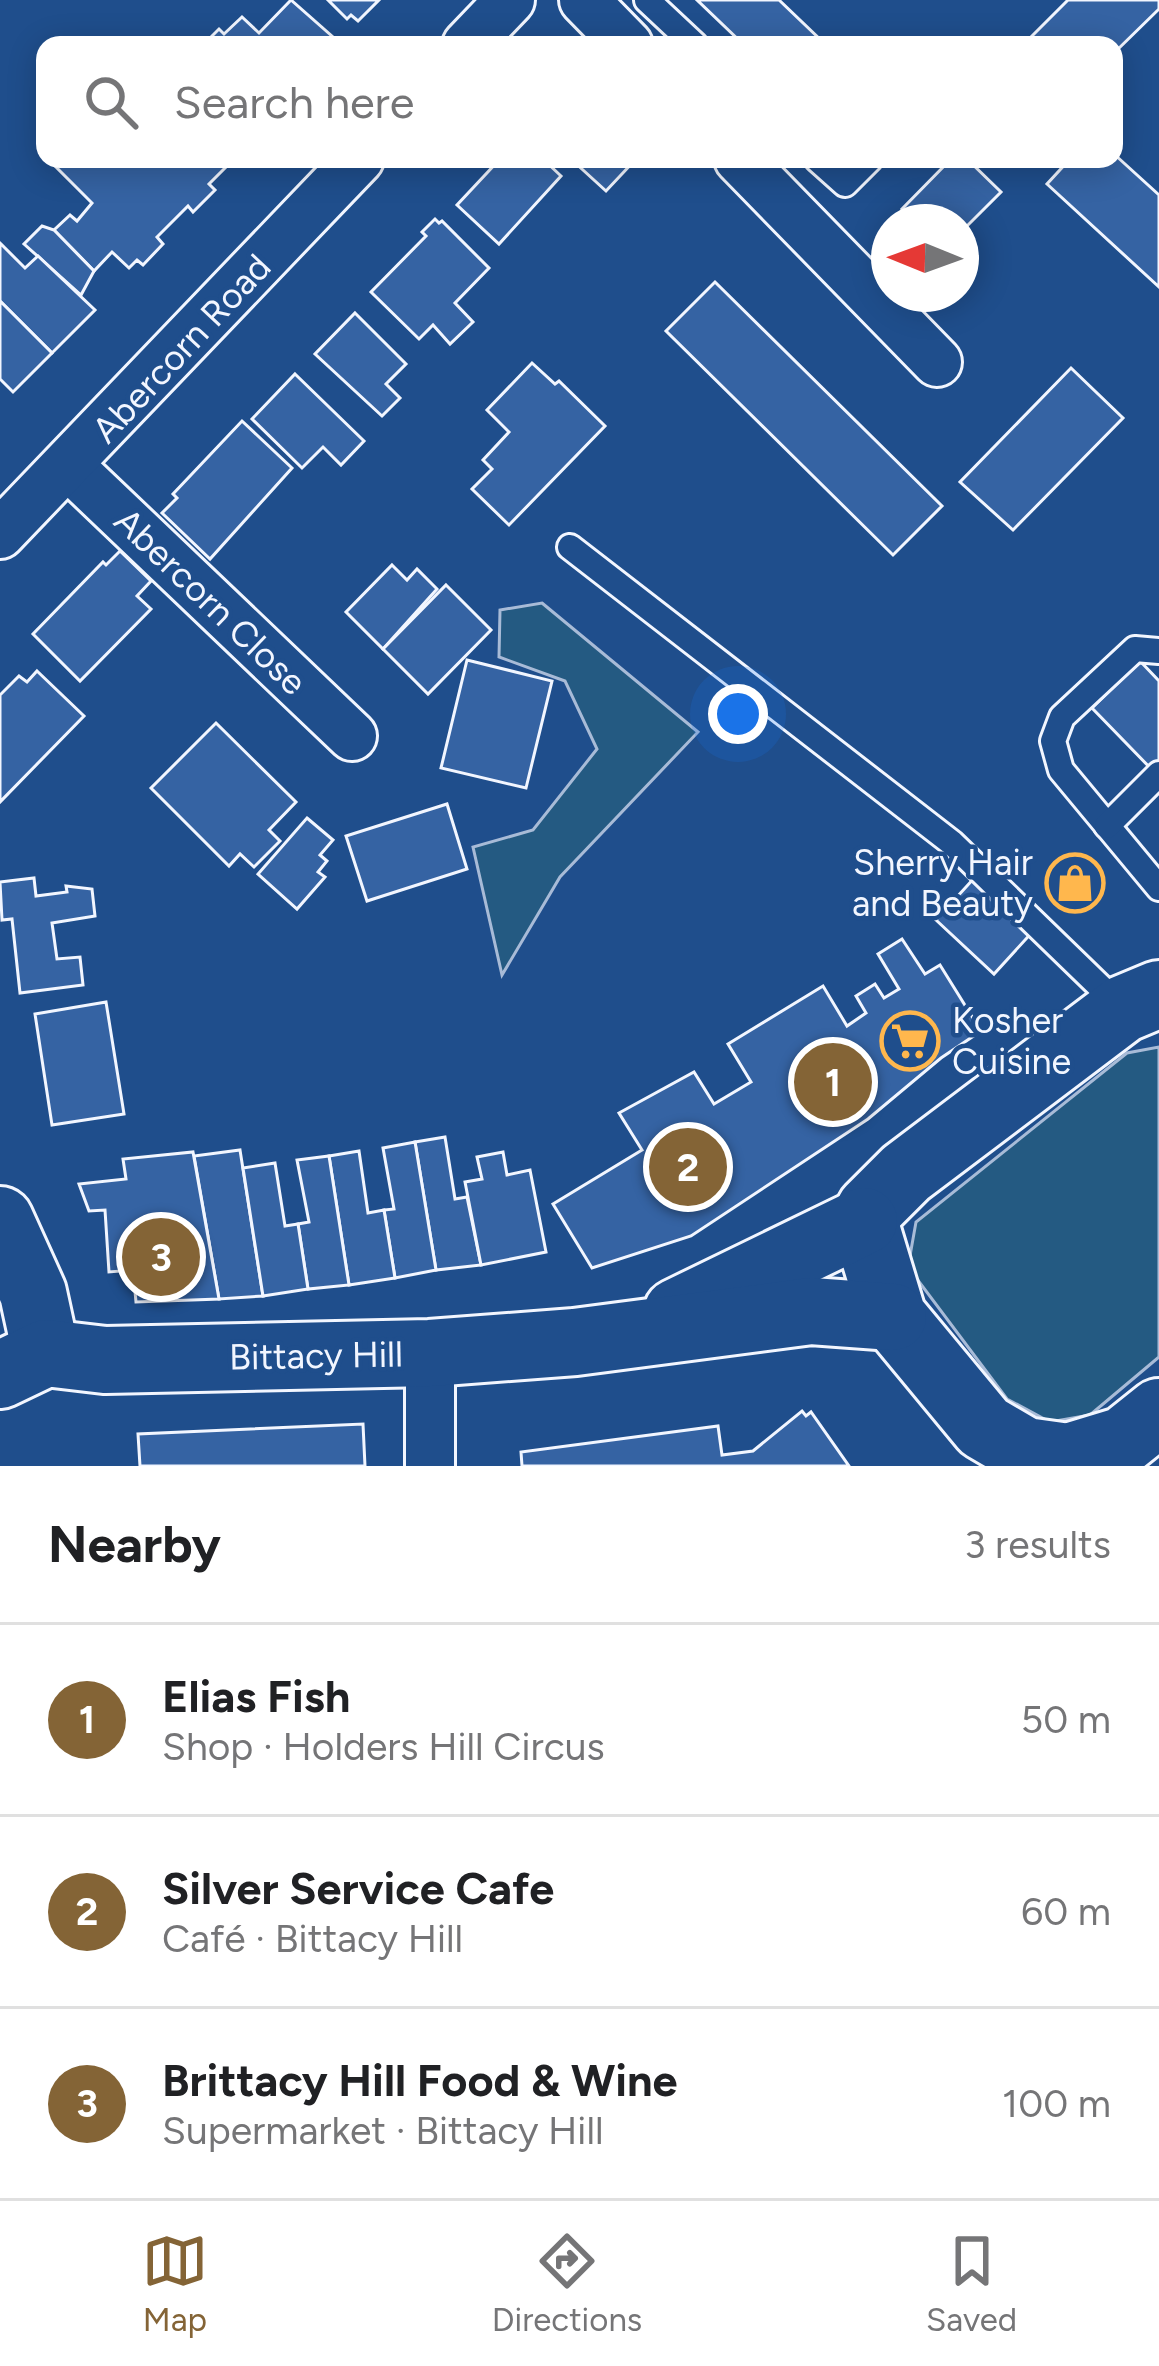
<!DOCTYPE html>
<meta charset="utf-8">
<style>
:root{--surface:#fff;--page:#f6f6f6;--text:#202124;--muted:#757577;--line:#e0e0e0;--accent:#846436}
body{margin:0;font-family:Figtree,sans-serif;background:var(--page);color:var(--text)}
.compass{position:absolute;left:871px;top:204px;width:108px;height:108px;border-radius:50%;background:var(--surface);box-shadow:0 6px 30px #0003;rotate:271deg}
.you{position:absolute;left:738px;top:714px;width:42px;height:42px;margin:-30px;border:9px solid #fff;border-radius:50%;background:#1a73e8;box-shadow:0 0 0 18px #1a73e833}
.badge{display:grid;place-items:center;width:78px;height:78px;border-radius:50%;background:var(--accent);color:#fff;font-size:39px;font-weight:700}
.pin{position:absolute;translate:-50% -50%;border:6px solid #fff;box-shadow:0 3px 12px #0006}
.list{margin:0;padding:0;list-style:none}
h2{display:flex;justify-content:space-between;align-items:center;height:156px;margin:0;padding:0 48px;font-size:51px}
h2 small{font-size:39px;font-weight:400;color:var(--muted)}
.list li{display:grid;grid-template-columns:78px 1fr auto;gap:36px;align-items:center;box-sizing:border-box;height:192px;padding:0 48px;border-top:3px solid var(--line)}
.list b{display:block;font-size:45px;white-space:nowrap}
.list p{margin:0;font-size:39px;white-space:nowrap;color:var(--muted)}
.list em{font-size:39px;font-style:normal;color:var(--muted)}
.icon{flex:none;width:66px;height:66px;fill:none;stroke:currentColor;stroke-width:2;stroke-linecap:round;stroke-linejoin:round}
.map{position:relative;flex:none;width:1159px;height:1466px;overflow:hidden}
.search{position:absolute;background:var(--surface);box-shadow:0 6px 30px #0003;left:36px;right:36px;top:36px;height:132px;display:flex;align-items:center;gap:30px;box-sizing:border-box;padding:0 42px;border-radius:24px;color:var(--muted);font-size:45px}
.sheet{height:732px;background:var(--surface)}
nav{display:flex;justify-content:space-around;align-items:center;box-sizing:border-box;height:168px;border-top:3px solid var(--line);background:var(--surface);font-size:33px;color:var(--muted)}
nav a{display:grid;justify-items:center;gap:6px}
nav .on{color:var(--accent)}
.map>svg:first-child{display:block}
.green{fill:#245a82;stroke:#a8bbd7;stroke-width:3}
.building{fill:#3563a3;stroke:#f2f6ff;stroke-width:3}
.lines{fill:none;stroke-linecap:round;stroke-linejoin:round}
.lane-casing{stroke:#f2f6ff;stroke-width:30}
.street-casing{stroke:#f2f6ff;stroke-width:54}
.secondary-casing{stroke:#f2f6ff;stroke-width:72}
.lane{stroke:#1f4e8c;stroke-width:24}
.street{stroke:#1f4e8c;stroke-width:48}
.secondary{stroke:#1f4e8c;stroke-width:66}
.labels{text-anchor:middle;stroke-width:9;stroke-linejoin:round;paint-order:stroke}
.street-label{font-size:36px;fill:#f2f6ff;stroke:#1f4e8c}
.poi-label{font-size:36px;fill:#f2f6ff;stroke:#1f4e8c;text-anchor:end}
</style>
<div class="map">
<svg width="1159" height="1466" viewBox="0 0 1159 1466">
<rect width="100%" height="100%" fill="#1f4e8c"/>
<g class="green">
<path d="M 542,603 L 698,732 L 560,877 L 502,975 L 473,847 L 533,830 L 597,749 L 565,681 L 499,657 L 500,610 Z"/>
<path d="M 1159,1047 L 1159,1357 L 1090,1415 L 1050,1422 L 1007,1399 L 908,1267 L 916,1222 L 1127,1053 Z"/>
</g>
<g class="building">
<path d="M 291,0 L 342,45 L 203,45 L 219,29 L 224,34 L 242,17 L 259,33 Z"/>
<path d="M 328,0 L 379,0 L 358,21 L 351,15 L 347,19 Z"/>
<path d="M 697,0 L 779,0 L 826,45 L 744,45 Z"/>
<path d="M 1068,0 L 1159,0 L 1159,9 L 1114,53 L 1114,45 L 1023,45 Z"/>
<path d="M 1114,154 L 1159,195 L 1159,287 L 1047,184 L 1070,159 L 1114,159 Z"/>
<path d="M 48,159 L 234,159 L 209,184 L 215,190 L 193,212 L 188,206 L 157,237 L 163,244 L 143,265 L 137,260 L 129,268 L 112,252 L 94,271 L 54,230 L 70,215 L 77,221 L 92,203 Z"/>
<path d="M 500,159 L 543,159 L 561,176 L 499,244 L 457,205 Z"/>
<path d="M 571,159 L 636,159 L 606,191 Z"/>
<path d="M 951,159 L 967,159 L 1001,192 L 961,232 L 961,222 L 896,222 L 905,212 L 902,209 Z"/>
<path d="M 435,219 L 439,223 L 442,221 L 489,268 L 455,303 L 473,322 L 450,344 L 433,325 L 419,339 L 371,292 L 426,236 L 422,232 Z"/>
<path d="M 42,226 L 54,230 L 94,271 L 81,295 L 24,244 Z"/>
<path d="M 0,243 L 25,268 L 38,256 L 95,310 L 52,353 L 0,301 Z"/>
<path d="M 715,282 L 942,506 L 893,555 L 666,331 Z"/>
<path d="M 0,301 L 52,353 L 13,392 L 0,379 Z"/>
<path d="M 355,313 L 406,364 L 386,384 L 400,398 L 382,416 L 315,354 Z"/>
<path d="M 532,363 L 555,384 L 559,381 L 605,426 L 509,525 L 472,489 L 492,469 L 483,460 L 509,432 L 487,410 Z"/>
<path d="M 1071,368 L 1123,418 L 1013,530 L 960,482 Z"/>
<path d="M 295,374 L 364,441 L 341,465 L 323,447 L 302,468 L 252,419 Z"/>
<path d="M 242,421 L 292,468 L 210,559 L 162,513 L 177,498 L 173,494 Z"/>
<path d="M 120,551 L 151,581 L 137,596 L 151,609 L 80,681 L 33,634 L 103,562 L 106,565 Z"/>
<path d="M 392,565 L 407,580 L 417,569 L 437,589 L 383,649 L 346,612 Z"/>
<path d="M 446,585 L 491,630 L 428,694 L 383,649 Z"/>
<path d="M 467,660 L 552,681 L 526,788 L 441,768 Z"/>
<path d="M 1140,661 L 1159,681 L 1159,777 L 1092,708 Z"/>
<path d="M 37,671 L 84,716 L 0,802 L 0,695 L 19,676 L 27,682 Z"/>
<path d="M 216,723 L 296,802 L 269,830 L 280,841 L 254,867 L 240,854 L 229,866 L 151,788 Z"/>
<path d="M 447,804 L 467,869 L 367,901 L 346,836 Z"/>
<path d="M 307,818 L 333,840 L 320,855 L 327,861 L 318,872 L 325,877 L 297,909 L 258,874 Z"/>
<path d="M 976,876 L 1035,929 L 994,974 L 936,920 Z"/>
<path d="M 34,878 L 36,896 L 67,892 L 66,886 L 92,889 L 95,916 L 52,923 L 57,959 L 80,957 L 83,985 L 20,993 L 12,919 L 2,920 L 0,882 Z"/>
<path d="M 902,939 L 925,974 L 940,965 L 981,1031 L 941,1058 L 868,1119 L 691,1236 L 592,1268 L 553,1204 L 642,1150 L 619,1113 L 694,1072 L 714,1104 L 751,1082 L 728,1044 L 823,986 L 847,1026 L 866,1013 L 856,996 L 875,984 L 884,998 L 899,989 L 878,954 Z"/>
<path d="M 106,1002 L 124,1114 L 52,1125 L 35,1014 Z"/>
<path d="M 445,1137 L 455,1199 L 467,1197 L 481,1265 L 436,1270 L 415,1142 Z"/>
<path d="M 415,1142 L 436,1270 L 395,1278 L 384,1210 L 394,1209 L 383,1148 Z"/>
<path d="M 240,1150 L 263,1296 L 219,1299 L 194,1156 Z"/>
<path d="M 359,1151 L 368,1213 L 384,1210 L 395,1278 L 349,1285 L 329,1156 Z"/>
<path d="M 193,1152 L 219,1299 L 136,1302 L 133,1270 L 109,1272 L 105,1210 L 89,1211 L 79,1184 L 126,1179 L 123,1159 Z"/>
<path d="M 503,1152 L 507,1175 L 530,1170 L 546,1252 L 481,1265 L 465,1182 L 482,1179 L 477,1157 Z"/>
<path d="M 329,1156 L 349,1285 L 308,1289 L 298,1224 L 309,1222 L 297,1160 Z"/>
<path d="M 275,1163 L 285,1226 L 298,1224 L 308,1289 L 263,1296 L 243,1168 Z"/>
<path d="M 802,1411 L 806,1416 L 811,1412 L 849,1466 L 522,1466 L 521,1452 L 718,1426 L 722,1455 L 753,1451 Z"/>
<path d="M 363,1424 L 365,1466 L 140,1466 L 138,1434 Z"/>
</g>
<g class="lines">
<defs>
<g id="lane">
<path d="M 647,0 L 695,45"/>
<path d="M 817,159 L 845,184 L 870,159"/>
<path d="M 570,547 L 952,843 L 1120,1006"/>
<path d="M 1159,651 L 1135,649 L 1062,717 L 1053,741 L 1061,770 L 1159,888"/>
<path d="M 1107,826 L 1159,774"/>
</g>
<g id="street">
<path d="M 584,0 L 628,45"/>
<path d="M 467,45 L 510,0"/>
<path d="M 739,159 L 937,362"/>
<path d="M 69,466 L 352,736"/>
<path d="M 0,534 L 359,159"/>
<path d="M 430,1353 L 430,1466"/>
</g>
<g id="secondary">
<path d="M 1159,994 L 1123,1009 L 906,1173 L 870,1209 L 864,1221 L 893,1317 L 984,1427 L 1025,1451 L 1068,1457 L 1124,1440 L 1159,1412"/>
<path d="M 0,1220 L 33,1293 L 46,1353"/>
<path d="M 677,1312 L 864,1221"/>
<path d="M 0,1375 L 46,1353 L 105,1360 L 430,1353 L 575,1342 L 811,1311 L 893,1317"/>
</g>
</defs>
<use href="#lane" class="lane-casing"/>
<use href="#street" class="street-casing"/>
<use href="#secondary" class="secondary-casing"/>
<use href="#lane" class="lane"/>
<use href="#street" class="street"/>
<use href="#secondary" class="secondary"/>
</g>
<defs>
<symbol id="shop-ring" viewBox="-11 -11 22 22"><circle r="9.5" fill="#1f4e8c" stroke="#ffb74d" stroke-width="1.5"/><path d="M-5-2.5h2.3a2.7 3.5 0 0 1 5.4 0H5L5.5 6h-11ZM-1.5-2.5h3a1.5 2.3 0 0 0-3 0Z" fill="#ffb74d"/></symbol>
<symbol id="supermarket-ring" viewBox="-11 -11 22 22"><circle r="9.5" fill="#1f4e8c" stroke="#ffb74d" stroke-width="1.5"/><path d="M-6-5.5h2.5l.6 2H6L4.5 2H-2.5L-4.4-4H-6ZM-1.5 3.2a1.3 1.3 0 1 0 .1 0ZM3 3.2a1.3 1.3 0 1 0 .1 0Z" fill="#ffb74d"/></symbol>
</defs>
<g fill-rule="evenodd">
<use href="#shop-ring" x="1042" y="850" width="66" height="66"/>
<use href="#supermarket-ring" x="877" y="1008" width="66" height="66"/>
</g>
<g class="labels">
<g class="street-label">
<text transform="translate(181 348) rotate(-47)" y="13">Abercorn Road</text>
<text transform="translate(211 601) rotate(44)" y="13">Abercorn Close</text>
<text transform="translate(316 1355) rotate(-1)" y="13">Bittacy Hill</text>
</g>
<g class="poi-label">
<text x="1033" y="875">Sherry Hair<tspan x="1033" dy="41">and Beauty</tspan></text>
<text x="952" y="1033" text-anchor="start">Kosher<tspan x="952" dy="41">Cuisine</tspan></text>
</g>
</g>
</svg>
<svg class="compass" viewBox="-18 -18 36 36"><path d="M0-13l5 13h-10z" fill="#e53935"/><path d="M0 13l5-13h-10z" fill="#757577"/></svg>
<div class="you"></div>
<div class="pin badge" style="left:833px;top:1082px">1</div>
<div class="pin badge" style="left:688px;top:1167px">2</div>
<div class="pin badge" style="left:161px;top:1257px">3</div>
<div class="search"><svg class="icon" aria-label="search" viewBox="0 0 24 24"><circle cx="10" cy="10" r="6"/><path d="M15 15l6 6"/></svg>Search here</div>
</div>
<section class="sheet">
<h2>Nearby<small>3 results</small></h2>
<ul class="list">
<li><span class="badge">1</span><div><b>Elias Fish</b><p>Shop · Holders Hill Circus</p></div><em>50 m</em></li>
<li><span class="badge">2</span><div><b>Silver Service Cafe</b><p>Café · Bittacy Hill</p></div><em>60 m</em></li>
<li><span class="badge">3</span><div><b>Brittacy Hill Food &amp; Wine</b><p>Supermarket · Bittacy Hill</p></div><em>100 m</em></li>
</ul>
</section>
<nav>
<a class="on"><svg class="icon" aria-label="map" viewBox="0 0 24 24"><path d="M3 6l6-2 6 2 6-2v14l-6 2-6-2-6 2zM9 4v14M15 6v14"/></svg>Map</a>
<a><svg class="icon" aria-label="directions" viewBox="0 0 24 24"><path d="M12 3l9 9-9 9-9-9zM9 14v-3h6M13 9l2 2-2 2"/></svg>Directions</a>
<a><svg class="icon" aria-label="saved" viewBox="0 0 24 24"><path d="M7 4h10v16l-5-4-5 4z"/></svg>Saved</a>
</nav>
